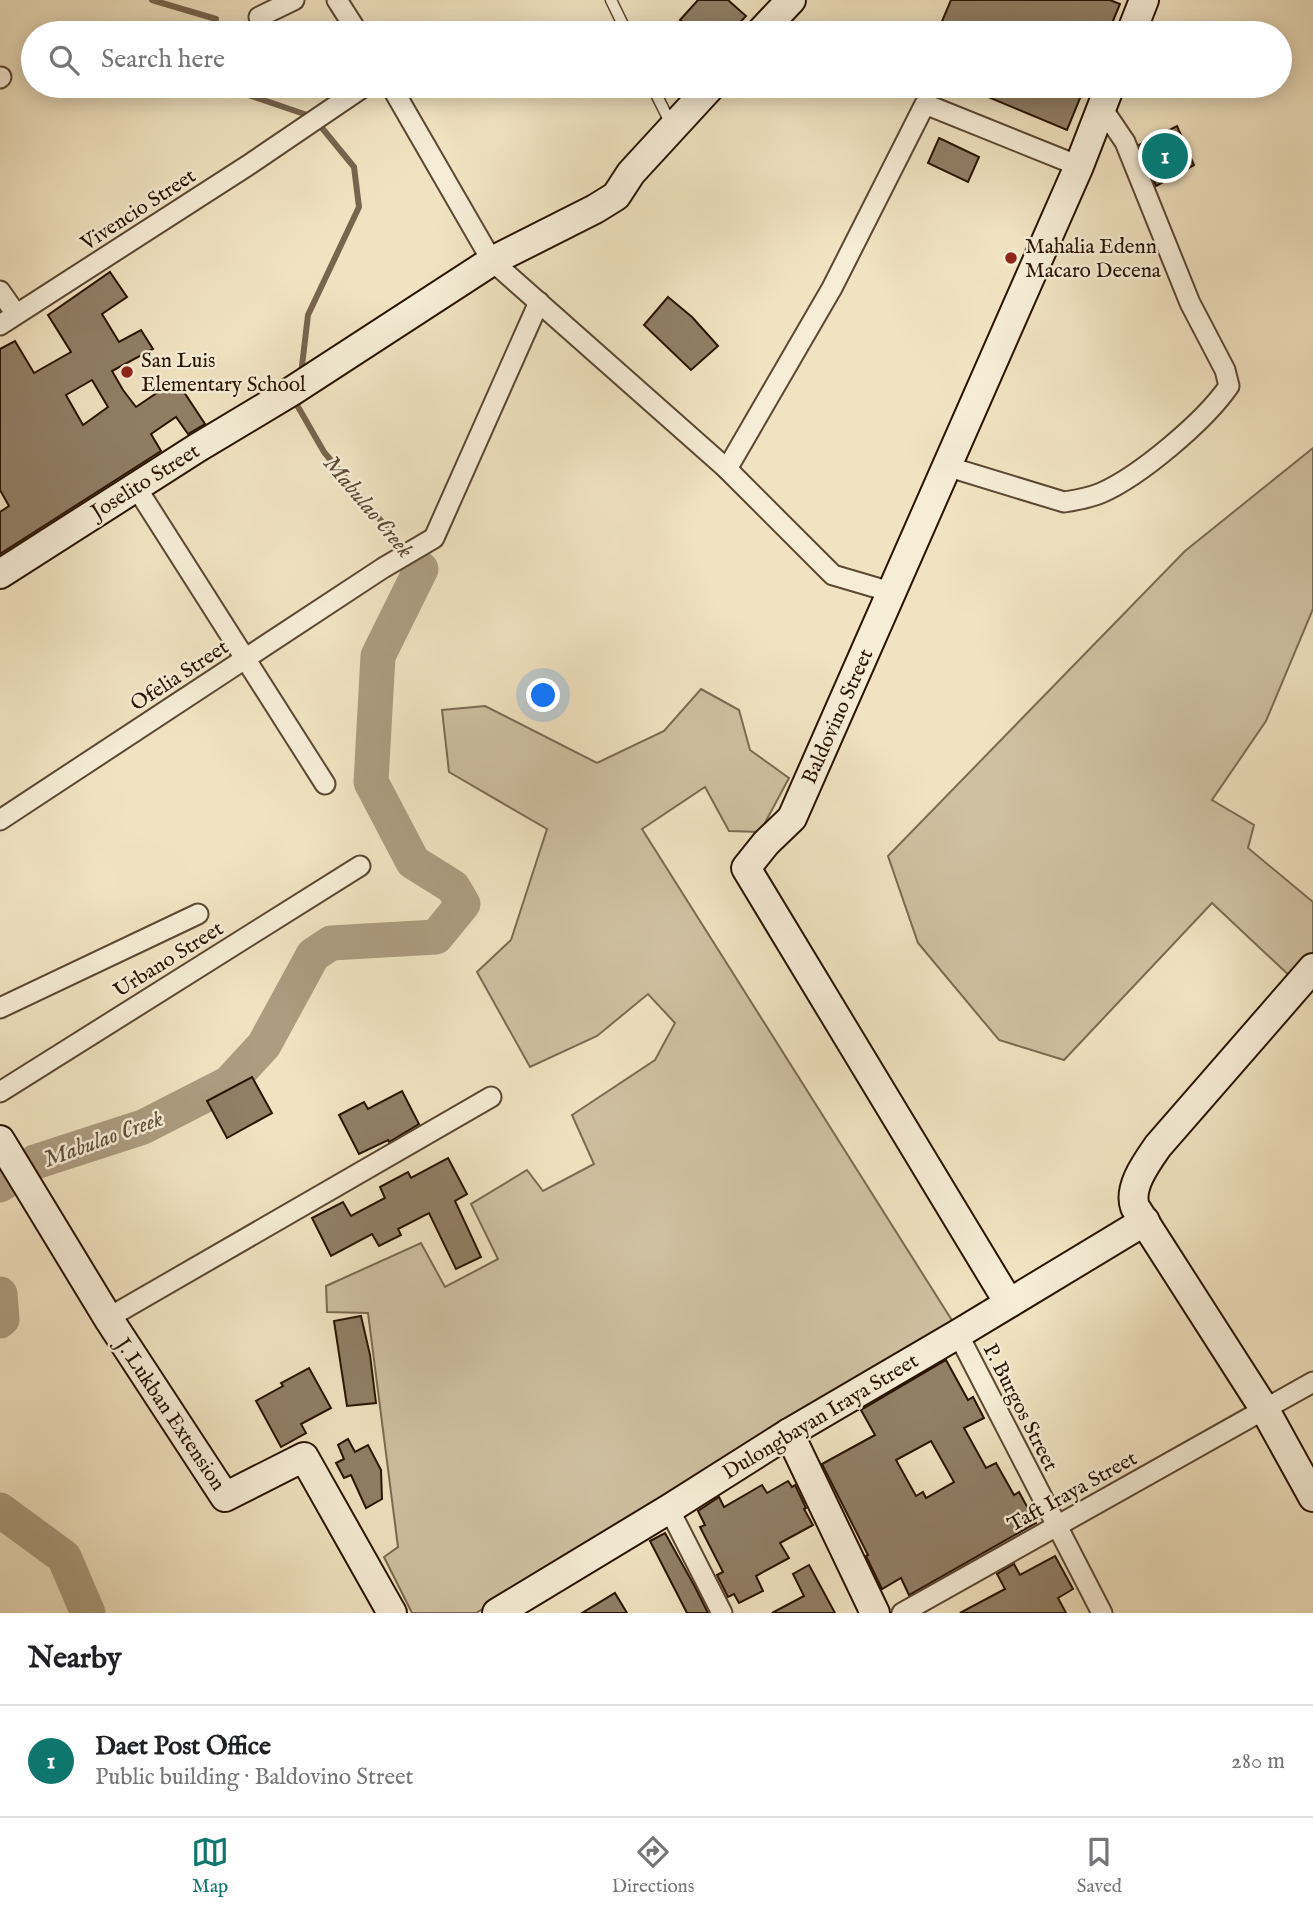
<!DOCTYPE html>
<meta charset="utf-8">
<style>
:root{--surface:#fff;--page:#f2f2f2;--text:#202124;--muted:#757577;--line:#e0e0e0;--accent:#0f766e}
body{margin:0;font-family:"IM FELL English",serif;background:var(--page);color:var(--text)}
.you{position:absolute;left:544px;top:696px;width:24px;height:24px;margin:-18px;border:5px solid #fff;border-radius:50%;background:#1a73e8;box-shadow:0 0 0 10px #1a73e833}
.badge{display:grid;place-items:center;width:46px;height:46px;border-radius:50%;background:var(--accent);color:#fff;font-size:23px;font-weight:700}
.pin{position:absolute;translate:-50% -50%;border:4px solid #fff;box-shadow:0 2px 7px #0006}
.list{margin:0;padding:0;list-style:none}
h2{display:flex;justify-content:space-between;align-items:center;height:91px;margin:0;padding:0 28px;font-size:30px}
h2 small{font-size:23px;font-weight:400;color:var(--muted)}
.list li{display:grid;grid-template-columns:46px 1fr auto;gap:21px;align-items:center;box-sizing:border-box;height:112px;padding:0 28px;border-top:2px solid var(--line)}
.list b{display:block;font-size:26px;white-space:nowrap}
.list p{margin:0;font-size:23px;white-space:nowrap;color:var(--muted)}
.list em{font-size:23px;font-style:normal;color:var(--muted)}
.icon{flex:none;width:38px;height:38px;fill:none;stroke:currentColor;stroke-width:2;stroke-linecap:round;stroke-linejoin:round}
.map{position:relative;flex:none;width:1313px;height:1613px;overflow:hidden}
.search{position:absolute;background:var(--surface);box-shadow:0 4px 18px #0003;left:21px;right:21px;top:21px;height:77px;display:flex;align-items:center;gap:18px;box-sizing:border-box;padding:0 24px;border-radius:38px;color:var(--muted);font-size:26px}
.sheet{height:203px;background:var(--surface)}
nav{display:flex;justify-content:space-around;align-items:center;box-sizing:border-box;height:98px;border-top:2px solid var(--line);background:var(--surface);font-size:19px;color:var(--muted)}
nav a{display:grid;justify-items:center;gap:4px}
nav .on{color:var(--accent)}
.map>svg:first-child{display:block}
.green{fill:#cfc0a1;stroke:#7c6a52;stroke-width:2}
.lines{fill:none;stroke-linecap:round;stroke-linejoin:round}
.stream{stroke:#78654e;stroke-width:6}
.river{stroke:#ad9c80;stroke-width:35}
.building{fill:#917f66;stroke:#291303;stroke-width:2;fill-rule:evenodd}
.lane-casing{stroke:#5b4732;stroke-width:13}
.street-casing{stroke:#5b4732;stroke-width:23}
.secondary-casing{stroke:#291303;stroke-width:32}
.lane{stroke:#f6edd7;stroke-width:10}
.street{stroke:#f6edd7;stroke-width:19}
.secondary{stroke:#f6edd7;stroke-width:28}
.poi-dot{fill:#8f2418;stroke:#f6edd7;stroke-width:2.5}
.labels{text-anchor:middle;stroke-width:5;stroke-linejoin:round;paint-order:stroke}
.street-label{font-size:21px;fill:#291303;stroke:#f6edd7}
.poi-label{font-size:21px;fill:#291303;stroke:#f6edd7;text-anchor:start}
.water-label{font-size:23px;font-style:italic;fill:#5e4a35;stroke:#f6edd7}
</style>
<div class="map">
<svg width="1313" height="1613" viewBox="0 0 1313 1613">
<rect width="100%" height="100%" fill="#f1e3c1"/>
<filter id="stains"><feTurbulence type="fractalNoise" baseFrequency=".00286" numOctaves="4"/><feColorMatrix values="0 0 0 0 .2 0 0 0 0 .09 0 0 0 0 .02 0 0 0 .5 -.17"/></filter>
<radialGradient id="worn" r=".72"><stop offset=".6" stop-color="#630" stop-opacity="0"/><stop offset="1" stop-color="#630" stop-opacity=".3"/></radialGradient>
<g class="green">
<path d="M 1313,448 L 1313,609 L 1266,721 L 1212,800 L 1254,825 L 1248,848 L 1313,902 L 1313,960 L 1294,980 L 1212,903 L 1064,1060 L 999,1040 L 918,943 L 888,856 L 1185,551 Z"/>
<path d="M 701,689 L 739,710 L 750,750 L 789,778 L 760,832 L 729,831 L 705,787 L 642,829 L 953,1322 L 476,1613 L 412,1613 L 384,1557 L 398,1547 L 368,1313 L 327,1312 L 326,1286 L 421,1243 L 445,1287 L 498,1259 L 471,1204 L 527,1170 L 543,1191 L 594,1164 L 572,1115 L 655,1060 L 675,1023 L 648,994 L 597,1036 L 530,1067 L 477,972 L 511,940 L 547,829 L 449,772 L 442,710 L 485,706 L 597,763 L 664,731 Z"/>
</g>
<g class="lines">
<g class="stream">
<path d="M 152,0 L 216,19 L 212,33"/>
<path d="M 222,86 L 313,117 L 354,167 L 359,207 L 308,315 L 301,374"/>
<path d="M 298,398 L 297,405 L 324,452 L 421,569"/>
</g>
<g class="river">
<path d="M 0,1185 L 35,1162 L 143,1127 L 229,1083 L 264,1045 L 313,955 L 331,943 L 436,937 L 463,904 L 453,887 L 413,862 L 371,782 L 378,656 L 421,569"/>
<path d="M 0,1294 L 2,1319 L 0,1321"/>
<path d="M 0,1510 L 64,1557 L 88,1613"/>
</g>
</g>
<g class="building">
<path d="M 698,0 L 728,0 L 746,16 L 730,33 L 696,33 L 680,20 Z"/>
<path d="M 951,0 L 1110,0 L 1120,4 L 1108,33 L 937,33 Z"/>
<path d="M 962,86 L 1085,86 L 1067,130 Z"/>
<path d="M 1177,126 L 1194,165 L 1156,186 L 1139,145 Z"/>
<path d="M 939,138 L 979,157 L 968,182 L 928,163 Z"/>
<path d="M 110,272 L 127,297 L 102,314 L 119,342 L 141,330 L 153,349 L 112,371 L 123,390 L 136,407 L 176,380 L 205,424 L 188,434 L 176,417 L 151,434 L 161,451 L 0,554 L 0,512 L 9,506 L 0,490 L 0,349 L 15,341 L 34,373 L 71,352 L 48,315 ZM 92,380 L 108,407 L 83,425 L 66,395 Z"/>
<path d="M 668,297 L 692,317 L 718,346 L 691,370 L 644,325 Z"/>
<path d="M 252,1077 L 272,1113 L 227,1138 L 207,1101 Z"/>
<path d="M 402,1091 L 419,1124 L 389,1142 L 388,1140 L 359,1154 L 339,1115 L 364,1102 L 368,1109 Z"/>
<path d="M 448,1158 L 467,1194 L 455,1201 L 481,1257 L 456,1269 L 429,1213 L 398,1229 L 401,1235 L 379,1246 L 372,1234 L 331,1256 L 312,1218 L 343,1202 L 351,1216 L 385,1198 L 380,1187 L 408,1172 L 411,1178 Z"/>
<path d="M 361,1316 L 370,1355 L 376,1403 L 347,1406 L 334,1321 Z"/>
<path d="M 946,1360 L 968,1400 L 973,1397 L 984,1418 L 964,1428 L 986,1468 L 996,1463 L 1014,1495 L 1019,1492 L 1036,1523 L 909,1595 L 901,1578 L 882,1589 L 866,1556 L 868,1555 L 822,1464 L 875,1435 L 861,1410 ZM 931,1441 L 954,1482 L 926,1498 L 923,1492 L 916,1496 L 896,1460 Z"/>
<path d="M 309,1368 L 331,1408 L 301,1424 L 306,1433 L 281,1447 L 256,1401 L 283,1386 L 281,1383 Z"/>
<path d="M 348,1439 L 355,1452 L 368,1445 L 381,1470 L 382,1499 L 366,1508 L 351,1475 L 344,1478 L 336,1463 L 344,1459 L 338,1445 Z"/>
<path d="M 788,1481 L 792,1487 L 795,1485 L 806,1508 L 804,1509 L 813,1525 L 780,1543 L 789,1558 L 756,1576 L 763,1591 L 739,1603 L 734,1594 L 728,1597 L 717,1575 L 723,1572 L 700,1527 L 705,1525 L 698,1511 L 719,1497 L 724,1507 L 762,1485 L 767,1493 Z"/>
<path d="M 665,1533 L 695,1587 L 708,1613 L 687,1613 L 650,1541 Z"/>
<path d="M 1055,1556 L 1073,1589 L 1058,1598 L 1066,1613 L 960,1613 L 1005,1589 L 997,1574 L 1014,1564 L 1020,1575 Z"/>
<path d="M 809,1565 L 835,1613 L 772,1613 L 804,1596 L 793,1574 Z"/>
<path d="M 615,1593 L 627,1613 L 582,1613 Z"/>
</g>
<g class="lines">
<defs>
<g id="lane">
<path d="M 611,0 L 627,33"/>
<path d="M 652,86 L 672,126"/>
</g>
<g id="street">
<path d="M 337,0 L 358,33"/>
<path d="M 259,17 L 294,0"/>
<path d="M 0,78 L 1,77"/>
<path d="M 391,86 L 492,261 L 727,469 L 833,575 L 891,592"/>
<path d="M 0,291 L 16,314"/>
<path d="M 0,325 L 247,166 L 365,86"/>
<path d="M 946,466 L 1064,502 C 1077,500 1089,498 1101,493 C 1140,476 1205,421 1229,386 L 1225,370 L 1190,303 L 1125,142 L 1102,108"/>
<path d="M 727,469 L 832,288 L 925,104 L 1079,166"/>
<path d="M 136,487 L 325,784"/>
<path d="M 0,820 L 383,568 L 434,538 L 539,302"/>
<path d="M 0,1008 L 198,914"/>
<path d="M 0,1092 L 360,866"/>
<path d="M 108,1318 L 491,1097"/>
<path d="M 958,1334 L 1102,1613"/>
<path d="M 669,1509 L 722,1613"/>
<path d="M 902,1613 L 1313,1382"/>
</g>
<g id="secondary">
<path d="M 760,33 L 791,0"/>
<path d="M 1131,33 L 1144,0"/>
<path d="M 0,574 L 197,448 L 292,391 L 492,261 L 595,209 L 616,196 L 631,173 L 711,86"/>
<path d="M 1313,968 L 1158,1146 C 1147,1162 1128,1187 1135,1207 L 1265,1410 L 1313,1497"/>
<path d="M 0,1140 L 108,1318 L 225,1497 L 304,1457 L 392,1613"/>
<path d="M 1009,1303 L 746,868 L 766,843 L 792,818 L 1079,166 L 1110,86"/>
<path d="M 789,1433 L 875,1613"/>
<path d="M 497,1613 L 669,1509 L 789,1433 L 958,1334 L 1145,1221"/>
</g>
</defs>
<use href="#lane" class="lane-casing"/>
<use href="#street" class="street-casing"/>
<use href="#secondary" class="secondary-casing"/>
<use href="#lane" class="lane"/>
<use href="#street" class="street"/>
<use href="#secondary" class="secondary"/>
</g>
<g class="poi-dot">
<circle cx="1011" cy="258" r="7"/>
<circle cx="127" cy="372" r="7"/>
</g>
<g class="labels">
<g class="street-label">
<text transform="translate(138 209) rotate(-33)" y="7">Vivencio Street</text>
<text transform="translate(145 481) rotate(-32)" y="7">Joselito Street</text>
<text transform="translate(179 675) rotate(-33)" y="7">Ofelia Street</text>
<text transform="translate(837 716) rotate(-66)" y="7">Baldovino Street</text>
<text transform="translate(168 959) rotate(-32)" y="7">Urbano Street</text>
<text transform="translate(1021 1407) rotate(63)" y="7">P. Burgos Street</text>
<text transform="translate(171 1414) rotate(56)" y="7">J. Lukban Extension</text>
<text transform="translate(820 1416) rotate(-31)" y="7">Dulongbayan Iraya Street</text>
<text transform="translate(1072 1491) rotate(-29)" y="7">Taft Iraya Street</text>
</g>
<g class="poi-label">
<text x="1025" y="253">Mahalia Edenn<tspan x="1025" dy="24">Macaro Decena</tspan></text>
<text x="141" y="367">San Luis<tspan x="141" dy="24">Elementary School</tspan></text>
</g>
<g class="water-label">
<text transform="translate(369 506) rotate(50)" y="8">Mabulao Creek</text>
<text transform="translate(103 1138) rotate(-20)" y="8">Mabulao Creek</text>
</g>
</g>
<rect width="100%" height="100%" filter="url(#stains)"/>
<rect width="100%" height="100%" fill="url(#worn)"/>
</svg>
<div class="you"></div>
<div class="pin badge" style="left:1165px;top:156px">1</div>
<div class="search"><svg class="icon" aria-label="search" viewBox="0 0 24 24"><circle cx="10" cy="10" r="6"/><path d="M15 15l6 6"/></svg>Search here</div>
</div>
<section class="sheet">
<h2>Nearby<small></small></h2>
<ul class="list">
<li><span class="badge">1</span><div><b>Daet Post Office</b><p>Public building · Baldovino Street</p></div><em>280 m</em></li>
</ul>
</section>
<nav>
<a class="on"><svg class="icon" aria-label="map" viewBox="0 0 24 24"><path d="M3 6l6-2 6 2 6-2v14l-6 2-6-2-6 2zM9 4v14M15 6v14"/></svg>Map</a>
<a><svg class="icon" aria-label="directions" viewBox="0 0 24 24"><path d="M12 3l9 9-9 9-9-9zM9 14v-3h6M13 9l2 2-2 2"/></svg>Directions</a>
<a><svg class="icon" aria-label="saved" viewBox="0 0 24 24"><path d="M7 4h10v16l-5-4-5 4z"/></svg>Saved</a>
</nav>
